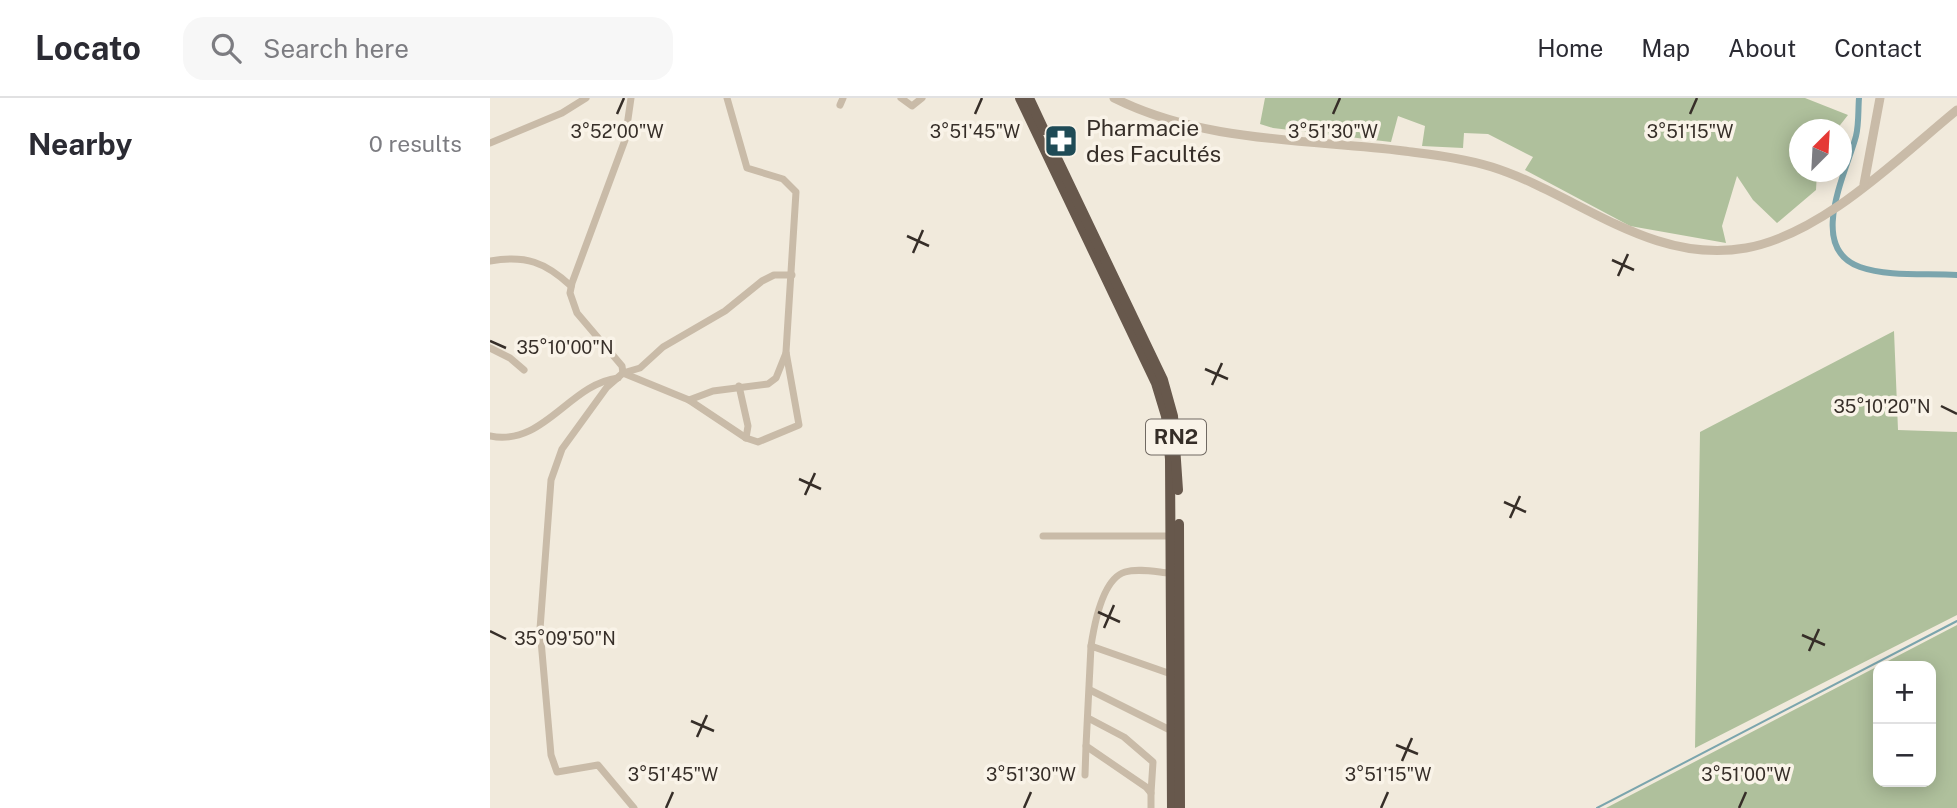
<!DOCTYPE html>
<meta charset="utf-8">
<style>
:root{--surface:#fff;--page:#f7f7f7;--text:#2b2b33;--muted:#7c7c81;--line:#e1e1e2}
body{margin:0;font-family:"Public Sans",sans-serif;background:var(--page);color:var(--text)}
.controls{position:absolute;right:21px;bottom:21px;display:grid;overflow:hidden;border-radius:14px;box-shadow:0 4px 18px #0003}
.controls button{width:63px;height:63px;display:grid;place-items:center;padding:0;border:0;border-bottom:2px solid var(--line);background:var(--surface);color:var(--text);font:35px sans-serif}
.compass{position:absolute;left:1299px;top:21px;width:63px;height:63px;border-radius:50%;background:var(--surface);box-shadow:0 4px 18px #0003;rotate:24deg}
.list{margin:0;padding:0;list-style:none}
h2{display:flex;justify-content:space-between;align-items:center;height:91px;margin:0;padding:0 28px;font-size:30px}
h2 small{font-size:23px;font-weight:400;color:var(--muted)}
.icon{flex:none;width:38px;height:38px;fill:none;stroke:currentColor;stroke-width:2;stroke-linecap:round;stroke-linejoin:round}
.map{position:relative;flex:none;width:1467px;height:710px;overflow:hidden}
header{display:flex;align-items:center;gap:42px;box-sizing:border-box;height:98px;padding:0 35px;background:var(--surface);border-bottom:2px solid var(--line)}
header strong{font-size:33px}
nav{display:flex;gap:38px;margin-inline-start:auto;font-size:24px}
.search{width:490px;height:63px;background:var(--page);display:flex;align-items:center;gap:18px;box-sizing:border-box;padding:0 24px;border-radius:21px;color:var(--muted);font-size:26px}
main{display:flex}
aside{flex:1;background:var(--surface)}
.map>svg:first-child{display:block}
.green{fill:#afc09c;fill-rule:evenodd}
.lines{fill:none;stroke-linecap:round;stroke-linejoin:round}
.stream{stroke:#7ba5ad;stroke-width:2}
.canal{stroke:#7ba5ad;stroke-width:6}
.minor{stroke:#c9bba8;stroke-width:7}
.tertiary{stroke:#c9bba8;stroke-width:9}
.trunk{stroke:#67584c;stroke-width:10}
.ticks{fill:none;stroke:#362e28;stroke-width:2.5}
.labels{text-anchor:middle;stroke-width:7;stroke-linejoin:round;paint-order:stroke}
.shield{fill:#f9f3e8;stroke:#706962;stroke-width:2}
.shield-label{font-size:21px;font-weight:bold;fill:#362e28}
.poi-label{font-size:23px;fill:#362e28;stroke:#f9f3e8;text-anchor:start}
.ticks-label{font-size:18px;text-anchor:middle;fill:#362e28;stroke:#f9f3e8;stroke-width:7;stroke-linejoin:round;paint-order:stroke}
</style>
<header>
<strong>Locato</strong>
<div class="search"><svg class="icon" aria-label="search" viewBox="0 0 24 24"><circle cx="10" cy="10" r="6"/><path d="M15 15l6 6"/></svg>Search here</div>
<nav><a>Home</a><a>Map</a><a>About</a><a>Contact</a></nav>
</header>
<main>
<aside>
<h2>Nearby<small>0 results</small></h2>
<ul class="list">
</ul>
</aside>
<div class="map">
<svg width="1467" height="710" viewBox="0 0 1467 710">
<rect width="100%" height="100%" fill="#f1eadc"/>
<g class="green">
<path d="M 775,0 L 1315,0 L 1358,17 L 1347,31 L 1310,32 L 1310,74 L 1327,74 L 1326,92 L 1287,125 L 1263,102 L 1247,78 L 1232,128 L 1236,145 L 1140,128 L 1035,72 L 1043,59 L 998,36 L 974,35 L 973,50 L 932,48 L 935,28 L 908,18 L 901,44 L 783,30 L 770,26 Z"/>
<path d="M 1404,233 L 1408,332 L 1467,334 L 1467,517 L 1205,650 L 1210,334 Z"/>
<path d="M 1467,527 L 1467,710 L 1116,710 ZM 1441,568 L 1441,684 L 1388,684 L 1388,568 Z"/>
</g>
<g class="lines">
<path class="stream" d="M 1107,710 L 1467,523"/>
<path class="canal" d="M 1369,0 C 1368,12 1369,26 1366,38 C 1357,73 1316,150 1370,169 C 1398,179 1437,175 1467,177"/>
<g class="minor">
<path d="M 141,0 L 135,42 L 82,185 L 80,195 L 87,215 L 132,268 L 133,275 L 199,302 L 256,340 L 268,344 L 309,327 L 296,254 L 306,94 L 293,81 L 257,70 L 237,0"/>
<path d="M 411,0 L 422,8 L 432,0"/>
<path d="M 350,7 L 353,0"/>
<path d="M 0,45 L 72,15 L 96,0"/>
<path d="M 0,163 C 36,157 55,164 81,188"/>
<path d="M 0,250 L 20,260 L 34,272"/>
<path d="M 249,288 L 258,328 L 256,340"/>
<path d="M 199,302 L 223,293 L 278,286 L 286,280 L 296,255"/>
<path d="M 0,338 C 54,349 79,286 128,280"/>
<path d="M 553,438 L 681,438"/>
<path d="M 601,548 C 604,528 612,481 635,474 C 648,470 667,474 680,475"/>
<path d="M 600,592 L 682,633"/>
<path d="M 598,620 L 634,639 L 663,664 L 661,695"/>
<path d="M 595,677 L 596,648"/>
<path d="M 144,710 L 108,667 L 67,674 L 61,657 L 50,531 L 61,382 L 72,351 L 117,289 L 133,275 L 150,270 L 173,249 L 235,213 L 272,183 L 284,177 L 302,177"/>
<path d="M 661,710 L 661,695 L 656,689 L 596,648 L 601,548 L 681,576"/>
</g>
<g class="tertiary">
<path d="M 624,0 C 714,45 816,41 914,53 C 944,57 973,60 1002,69 C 1087,96 1161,167 1256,150 C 1333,136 1407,61 1467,12"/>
<path d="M 1374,86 L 1390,0"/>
</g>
<g class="trunk">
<path d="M 530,0 L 666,285 L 676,318 L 680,361 L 682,710"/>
<path d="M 539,0 L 554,32"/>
<path d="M 562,50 L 673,282 L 683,318 L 688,392"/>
<path d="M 689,426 L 690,710"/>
</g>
</g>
<path class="ticks" d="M 127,16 L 134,0M 485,16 L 492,0M 843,16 L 850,0M 1200,16 L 1207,0M 417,138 L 439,148M 423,155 L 433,132M 1122,162 L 1144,172M 1128,178 L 1138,156M 0,243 L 16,250M 715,271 L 738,281M 722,287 L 732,265M 1451,308 L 1467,316M 309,381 L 331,391M 315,397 L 325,375M 1014,404 L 1036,414M 1020,420 L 1030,398M 608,514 L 630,524M 614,530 L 624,507M 0,533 L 16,541M 1312,537 L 1335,547M 1319,553 L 1329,531M 201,623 L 224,633M 207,639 L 217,617M 906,647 L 928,656M 912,663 L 922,640M 176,710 L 183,694M 534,710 L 541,694M 891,710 L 898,694M 1249,710 L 1256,694"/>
<defs>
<symbol id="pharmacy-square" viewBox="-11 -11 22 22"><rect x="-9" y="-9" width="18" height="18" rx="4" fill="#1f4b56" stroke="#f9f3e8"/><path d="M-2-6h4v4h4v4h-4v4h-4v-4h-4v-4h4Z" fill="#fff"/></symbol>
</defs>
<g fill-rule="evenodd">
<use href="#pharmacy-square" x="552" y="24" width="38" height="38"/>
</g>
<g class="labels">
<rect class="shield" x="656" y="321.5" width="60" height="35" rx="5"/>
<g class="shield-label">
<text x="686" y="346">RN2</text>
</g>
<g class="poi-label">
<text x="596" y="38">Pharmacie<tspan x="596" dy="26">des Facultés</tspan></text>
</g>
</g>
<g class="ticks-label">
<text x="127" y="40">3°52'00"W</text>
<text x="485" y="40">3°51'45"W</text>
<text x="843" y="40">3°51'30"W</text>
<text x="1200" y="40">3°51'15"W</text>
<text x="75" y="256">35°10'00"N</text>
<text x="1392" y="315">35°10'20"N</text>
<text x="75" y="547">35°09'50"N</text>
<text x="183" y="683">3°51'45"W</text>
<text x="541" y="683">3°51'30"W</text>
<text x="898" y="683">3°51'15"W</text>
<text x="1256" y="683">3°51'00"W</text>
</g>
</svg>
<div class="controls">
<button>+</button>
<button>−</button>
</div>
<svg class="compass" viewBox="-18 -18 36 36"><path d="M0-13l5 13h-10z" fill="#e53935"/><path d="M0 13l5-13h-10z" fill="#7c7c81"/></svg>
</div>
</main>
